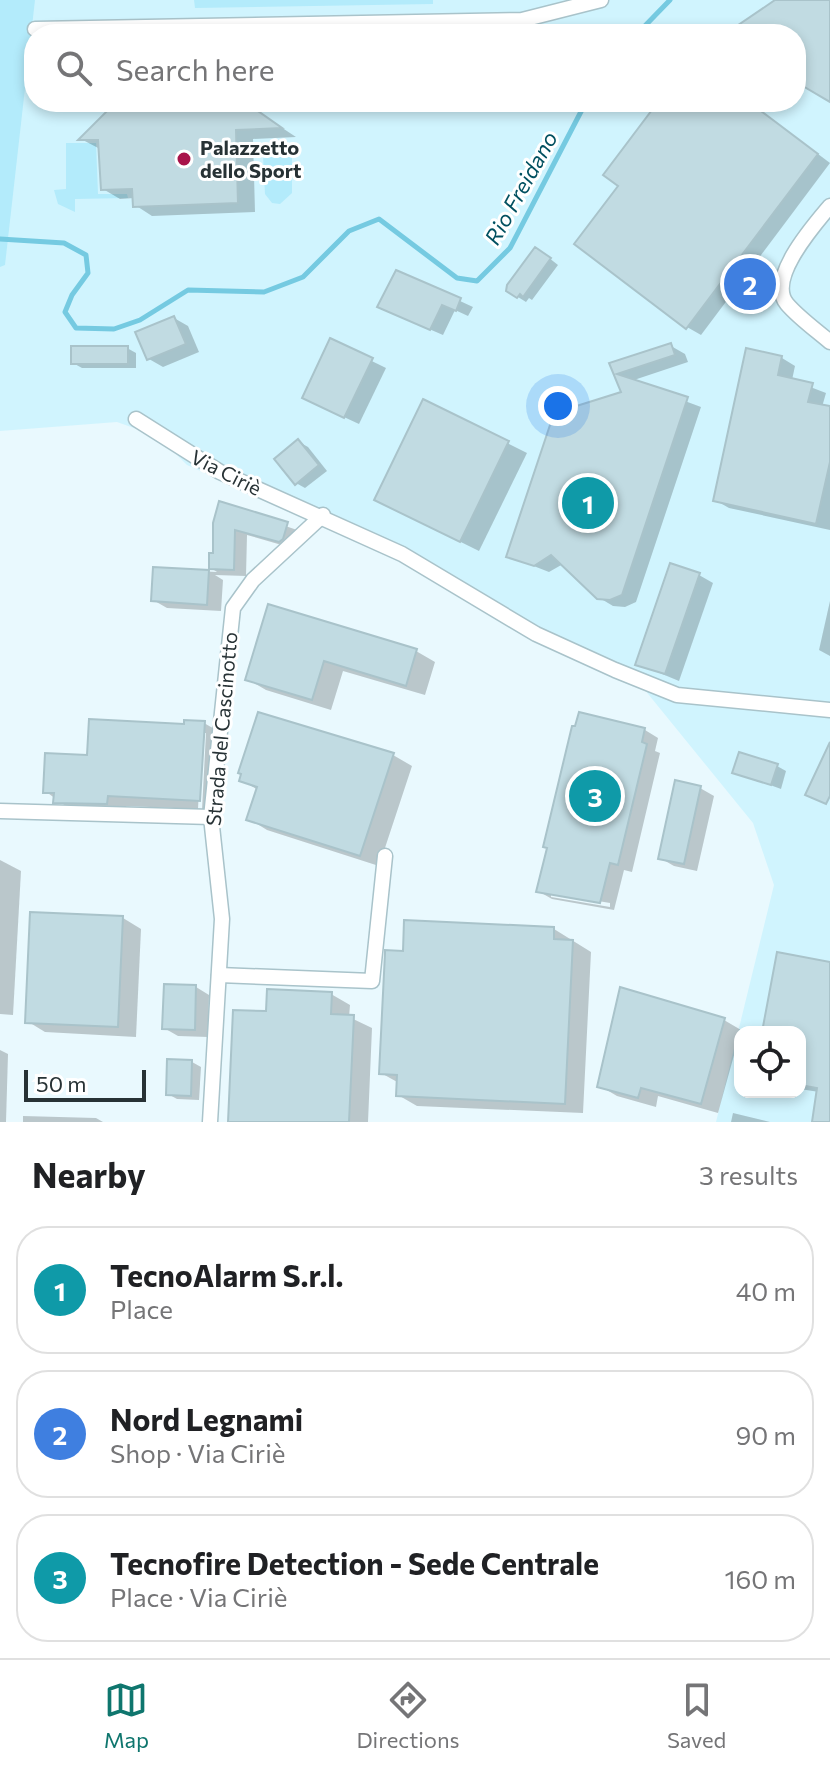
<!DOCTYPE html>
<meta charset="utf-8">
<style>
:root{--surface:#fff;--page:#f6f6f6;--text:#202124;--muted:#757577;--line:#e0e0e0;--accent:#0f766e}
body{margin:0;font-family:Commissioner,sans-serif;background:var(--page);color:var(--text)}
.controls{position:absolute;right:24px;bottom:24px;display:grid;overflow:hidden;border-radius:16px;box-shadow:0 4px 12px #0003}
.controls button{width:72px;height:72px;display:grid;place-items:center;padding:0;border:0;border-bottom:2px solid var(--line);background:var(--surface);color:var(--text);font:40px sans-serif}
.scale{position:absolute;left:24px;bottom:20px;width:122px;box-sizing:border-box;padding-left:8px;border:4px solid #273235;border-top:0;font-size:22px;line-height:28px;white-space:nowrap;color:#273235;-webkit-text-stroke:6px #fff;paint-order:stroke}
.you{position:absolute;left:558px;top:406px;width:28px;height:28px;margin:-20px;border:6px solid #fff;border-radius:50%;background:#1a73e8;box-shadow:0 0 0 12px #1a73e833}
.badge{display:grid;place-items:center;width:52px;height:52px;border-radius:50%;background:var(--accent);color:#fff;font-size:26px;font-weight:700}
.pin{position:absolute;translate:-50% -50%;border:4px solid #fff;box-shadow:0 2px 8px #0006}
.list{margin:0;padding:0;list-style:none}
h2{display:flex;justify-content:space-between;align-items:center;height:104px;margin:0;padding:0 32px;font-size:34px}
h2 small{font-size:26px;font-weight:400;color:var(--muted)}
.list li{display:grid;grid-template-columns:52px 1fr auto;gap:24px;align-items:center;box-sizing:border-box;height:128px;margin:0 16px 16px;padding:0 16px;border:2px solid var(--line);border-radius:32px}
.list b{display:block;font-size:30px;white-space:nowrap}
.list p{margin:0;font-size:26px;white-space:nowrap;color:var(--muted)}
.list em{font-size:26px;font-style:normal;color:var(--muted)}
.icon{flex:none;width:44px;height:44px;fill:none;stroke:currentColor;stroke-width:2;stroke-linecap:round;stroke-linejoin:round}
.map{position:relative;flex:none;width:830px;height:1122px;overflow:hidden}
.search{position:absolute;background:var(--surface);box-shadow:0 4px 12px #0003;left:24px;right:24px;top:24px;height:88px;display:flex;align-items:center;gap:20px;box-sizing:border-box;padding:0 28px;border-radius:32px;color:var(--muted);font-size:30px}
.sheet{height:536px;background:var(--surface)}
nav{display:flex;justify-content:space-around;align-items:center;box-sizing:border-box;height:112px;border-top:2px solid var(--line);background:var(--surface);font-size:22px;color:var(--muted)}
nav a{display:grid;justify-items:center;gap:4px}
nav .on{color:var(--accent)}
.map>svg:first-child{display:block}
.built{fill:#d0f4fe;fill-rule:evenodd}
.green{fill:#b3ebfb}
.shadow{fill:#0003;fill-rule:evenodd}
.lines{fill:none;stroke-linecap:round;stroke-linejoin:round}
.stream{stroke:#75cae1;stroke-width:5}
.building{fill:#c1dbe2;stroke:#a9c3ca;stroke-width:2}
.street-casing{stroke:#a9c3ca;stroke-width:17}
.street{stroke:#fff;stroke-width:14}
.poi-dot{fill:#a8134a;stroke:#fff;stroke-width:3}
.labels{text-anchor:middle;stroke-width:6;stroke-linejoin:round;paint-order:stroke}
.poi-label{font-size:20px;font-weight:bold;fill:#273235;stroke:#fff;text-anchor:start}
.street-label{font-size:20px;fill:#273235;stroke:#fff}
.water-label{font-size:22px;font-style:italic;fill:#015060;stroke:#fff}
</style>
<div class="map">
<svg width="830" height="1122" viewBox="0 0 830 1122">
<rect width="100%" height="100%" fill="#e9f9fe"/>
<path class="built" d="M 0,0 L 830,0 L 830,1122 L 716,1122 L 774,885 L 753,823 L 640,684 L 555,649 L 395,558 L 187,465 L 164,442 L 145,432 L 117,422 L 0,431 ZM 34,34 L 796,34 L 796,102 L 34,102 ZM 740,1032 L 800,1032 L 800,1092 L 740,1092 Z"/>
<g class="green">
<path d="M 0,0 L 35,0 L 5,265 L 0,267 Z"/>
<path d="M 194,0 L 433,0 L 433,4 L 195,8 Z"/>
<path d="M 66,143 L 96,143 L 98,194 L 127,194 L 128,198 L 75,199 L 75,212 L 58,204 L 54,190 L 66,189 Z"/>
<path d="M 273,143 L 285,146 L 292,158 L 292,193 L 280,204 L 272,203 L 265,194 L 263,156 Z"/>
</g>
<g class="shadow">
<path d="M 131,102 L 252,102 L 252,108 L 296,137 L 253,139 L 255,212 L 152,216 L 135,205 L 134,198 L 120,199 L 103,189 L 100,149 L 81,139 Z"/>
<path d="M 661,102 L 749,102 L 830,163 L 701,335 L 687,327 L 621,186 Z"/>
<path d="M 544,254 L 558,265 L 532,300 L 529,298 L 526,302 L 518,297 Z"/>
<path d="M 397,272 L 473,307 L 468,316 L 455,310 L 443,335 L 392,313 Z"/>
<path d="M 174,318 L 188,326 L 199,352 L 163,367 L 149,359 Z"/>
<path d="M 331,341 L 386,368 L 359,424 L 318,405 Z"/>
<path d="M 671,346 L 685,354 L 688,362 L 631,381 L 701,407 L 636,602 L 625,607 L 613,606 L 598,597 L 563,564 L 549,572 L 508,556 L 624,394 L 612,365 Z"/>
<path d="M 127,348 L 136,353 L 136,368 L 82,368 L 73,363 Z"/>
<path d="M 782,358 L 795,366 L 792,380 L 826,393 L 822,407 L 830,408 L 830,530 L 729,508 L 715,500 Z"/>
<path d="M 424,402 L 527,453 L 479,551 L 376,500 Z"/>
<path d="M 299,442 L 308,447 L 327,471 L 305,488 L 296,483 Z"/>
<path d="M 221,504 L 300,531 L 292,548 L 247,535 L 246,576 L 215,575 L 223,580 L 221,611 L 167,608 L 153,600 L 155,569 L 217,572 L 211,568 Z"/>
<path d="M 699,575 L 713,583 L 679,681 L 638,664 Z"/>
<path d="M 830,601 L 830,656 L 819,650 Z"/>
<path d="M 269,607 L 416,651 L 435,662 L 425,695 L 343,671 L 331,710 L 266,690 L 247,679 Z"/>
<path d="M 204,723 L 223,734 L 219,810 L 202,810 L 206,733 L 202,733 L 198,809 L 126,806 L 126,814 L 74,812 L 45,791 L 89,757 Z"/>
<path d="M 577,729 L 645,730 L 658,738 L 655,751 L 660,753 L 632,872 L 624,870 L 614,910 L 552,899 L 538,891 ZM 551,893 L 610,903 L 610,907 L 551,897 Z"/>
<path d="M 393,755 L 412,766 L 379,866 L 267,830 L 249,819 L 258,790 L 241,780 Z"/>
<path d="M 777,766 L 786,771 L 781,789 L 735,772 Z"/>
<path d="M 700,788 L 714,796 L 697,871 L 674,866 L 660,858 Z"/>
<path d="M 0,860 L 21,871 L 13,1015 L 0,1014 Z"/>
<path d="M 123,918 L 141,929 L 136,1037 L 45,1032 L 27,1021 Z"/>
<path d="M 554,929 L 591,952 L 583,1113 L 417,1106 L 398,1095 L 399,1083 L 381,1073 L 405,953 Z"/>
<path d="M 830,964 L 830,1122 L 814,1122 L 819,1092 L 800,1089 L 800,1032 L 764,1032 Z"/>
<path d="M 196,987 L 209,995 L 208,1037 L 178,1036 L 164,1028 Z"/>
<path d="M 622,989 L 724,1020 L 741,1030 L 718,1113 L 658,1096 L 656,1107 L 617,1096 L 600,1086 Z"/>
<path d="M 331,994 L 350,1005 L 349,1017 L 372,1028 L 368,1122 L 230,1122 L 268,1013 Z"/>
<path d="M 0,1050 L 8,1054 L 6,1122 L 0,1122 Z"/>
<path d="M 192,1062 L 201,1067 L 199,1100 L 177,1099 L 168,1094 Z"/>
<path d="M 733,1113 L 770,1122 L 731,1122 Z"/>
<path d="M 23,1116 L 96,1118 L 103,1122 L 23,1122 Z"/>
</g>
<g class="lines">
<g class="stream">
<path d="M 637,34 L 670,0"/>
<path d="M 0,239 L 64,243 L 86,255 L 88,273 L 72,295 L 65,312 L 76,328 L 114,329 L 140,320 L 188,290 L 264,292 L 303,277 L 349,231 L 379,219 L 457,278 L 477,281 L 510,248 L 586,102"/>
</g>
</g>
<g class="building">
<path d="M 775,0 L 830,0 L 830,102 L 796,82 L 796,34 L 725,34 Z"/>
<path d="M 131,102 L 245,102 L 282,128 L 236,130 L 238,203 L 133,207 L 132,189 L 101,190 L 98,140 L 78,140 L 107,111 Z"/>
<path d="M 658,102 L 749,102 L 818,154 L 686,329 L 574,244 L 618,186 L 603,175 Z"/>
<path d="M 535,247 L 551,258 L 523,297 L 520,294 L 517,298 L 506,291 L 507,285 Z"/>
<path d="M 396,270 L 461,298 L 456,311 L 442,305 L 430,330 L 377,307 Z"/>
<path d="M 174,316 L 186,344 L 147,360 L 135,332 Z"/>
<path d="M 330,338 L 373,358 L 344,418 L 302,398 Z"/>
<path d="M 671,343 L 675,355 L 617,374 L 688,397 L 622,595 L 610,600 L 597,599 L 551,555 L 534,566 L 506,557 L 554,413 L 621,392 L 609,363 Z"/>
<rect x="71" y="346" width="57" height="18"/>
<path d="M 746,348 L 782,356 L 778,375 L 813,383 L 808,402 L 830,406 L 830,462 L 816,524 L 713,501 Z"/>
<path d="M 423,399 L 509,441 L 460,542 L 374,500 Z"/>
<path d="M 298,439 L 319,465 L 295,485 L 274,459 Z"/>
<path d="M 219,501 L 288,522 L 283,539 L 279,542 L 235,530 L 234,570 L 209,569 L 209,553 L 213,553 L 213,523 Z"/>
<path d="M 670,563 L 700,573 L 665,674 L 635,665 Z"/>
<path d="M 153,567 L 209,570 L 207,605 L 151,601 Z"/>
<path d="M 268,604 L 417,649 L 406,686 L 324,661 L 312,700 L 245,680 Z"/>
<path d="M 258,712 L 394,753 L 360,856 L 246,820 L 257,787 L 239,781 L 241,774 L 238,773 Z"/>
<path d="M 579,712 L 645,728 L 642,742 L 647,744 L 618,865 L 610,863 L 600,903 L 536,892 L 547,848 L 543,847 L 572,726 L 575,726 Z"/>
<path d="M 89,719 L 184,724 L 184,720 L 205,721 L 200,801 L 108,796 L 107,804 L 53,803 L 54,793 L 43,793 L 45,753 L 87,755 Z"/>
<path d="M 830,742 L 830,796 L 826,804 L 805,795 Z"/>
<path d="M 739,752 L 778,764 L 771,785 L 732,773 Z"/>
<path d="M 675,780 L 701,786 L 684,864 L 658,859 Z"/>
<path d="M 30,912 L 123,916 L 118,1027 L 25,1023 Z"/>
<path d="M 404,920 L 554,927 L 554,939 L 573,940 L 565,1104 L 396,1096 L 397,1075 L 379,1074 L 385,953 L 385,950 L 403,951 Z"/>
<path d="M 777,952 L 830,962 L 830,1122 L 812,1122 L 817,1088 L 800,1085 L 800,1032 L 762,1032 Z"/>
<path d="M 164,984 L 196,985 L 195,1030 L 162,1029 Z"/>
<path d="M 620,987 L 725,1018 L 701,1104 L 641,1088 L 638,1098 L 597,1087 Z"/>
<path d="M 267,989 L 332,992 L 331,1014 L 354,1015 L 349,1122 L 228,1122 L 233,1010 L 266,1011 Z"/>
<path d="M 167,1059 L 192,1060 L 191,1096 L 166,1095 Z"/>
</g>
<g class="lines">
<defs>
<g id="street">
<path d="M 35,29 L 522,20 L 601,0"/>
<path d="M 830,206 C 814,225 766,279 787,304 C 799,318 816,330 830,342"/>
<path d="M 136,419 L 220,472 L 402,554 L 536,634 L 615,670 L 677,695 L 830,710"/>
<path d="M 0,811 L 211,817"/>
<path d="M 219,975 L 372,981 L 385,856"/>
<path d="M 210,1122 L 222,919 L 211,817 L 233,608 L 253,580 L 323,515"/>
</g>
</defs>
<use href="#street" class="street-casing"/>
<use href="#street" class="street"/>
</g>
<circle class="poi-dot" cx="184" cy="159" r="8"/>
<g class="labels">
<g class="poi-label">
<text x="200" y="155">Palazzetto<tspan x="200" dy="23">dello Sport</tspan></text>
</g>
<g class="street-label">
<text transform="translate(226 473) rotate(27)" y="7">Via Ciriè</text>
<text transform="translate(222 729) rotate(-85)" y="7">Strada del Cascinotto</text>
</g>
<g class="water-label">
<text transform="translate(521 188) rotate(-61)" y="8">Rio Freidano</text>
</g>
</g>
</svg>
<div class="controls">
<button><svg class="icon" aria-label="locate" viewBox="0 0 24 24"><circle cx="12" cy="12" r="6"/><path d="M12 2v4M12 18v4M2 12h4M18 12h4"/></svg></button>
</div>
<div class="scale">50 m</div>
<div class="you"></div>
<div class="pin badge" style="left:588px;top:503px;background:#0f9aa8">1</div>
<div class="pin badge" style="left:750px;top:284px;background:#3f7fe0">2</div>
<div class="pin badge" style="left:595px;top:796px;background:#0f9aa8">3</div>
<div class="search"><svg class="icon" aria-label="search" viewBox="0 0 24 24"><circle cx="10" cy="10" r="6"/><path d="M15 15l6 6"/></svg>Search here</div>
</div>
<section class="sheet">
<h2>Nearby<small>3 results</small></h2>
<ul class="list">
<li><span class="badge" style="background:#0f9aa8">1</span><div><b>TecnoAlarm S.r.l.</b><p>Place</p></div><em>40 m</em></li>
<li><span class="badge" style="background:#3f7fe0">2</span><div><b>Nord Legnami</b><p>Shop · Via Ciriè</p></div><em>90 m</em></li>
<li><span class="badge" style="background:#0f9aa8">3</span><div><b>Tecnofire Detection - Sede Centrale</b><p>Place · Via Ciriè</p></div><em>160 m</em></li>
</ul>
</section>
<nav>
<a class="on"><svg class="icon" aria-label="map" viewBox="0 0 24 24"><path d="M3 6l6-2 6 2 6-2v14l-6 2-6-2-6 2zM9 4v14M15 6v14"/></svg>Map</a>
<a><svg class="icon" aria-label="directions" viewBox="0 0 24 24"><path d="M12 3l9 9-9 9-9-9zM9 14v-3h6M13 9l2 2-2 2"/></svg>Directions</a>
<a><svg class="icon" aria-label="saved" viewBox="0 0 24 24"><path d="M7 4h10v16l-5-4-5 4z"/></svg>Saved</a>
</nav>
